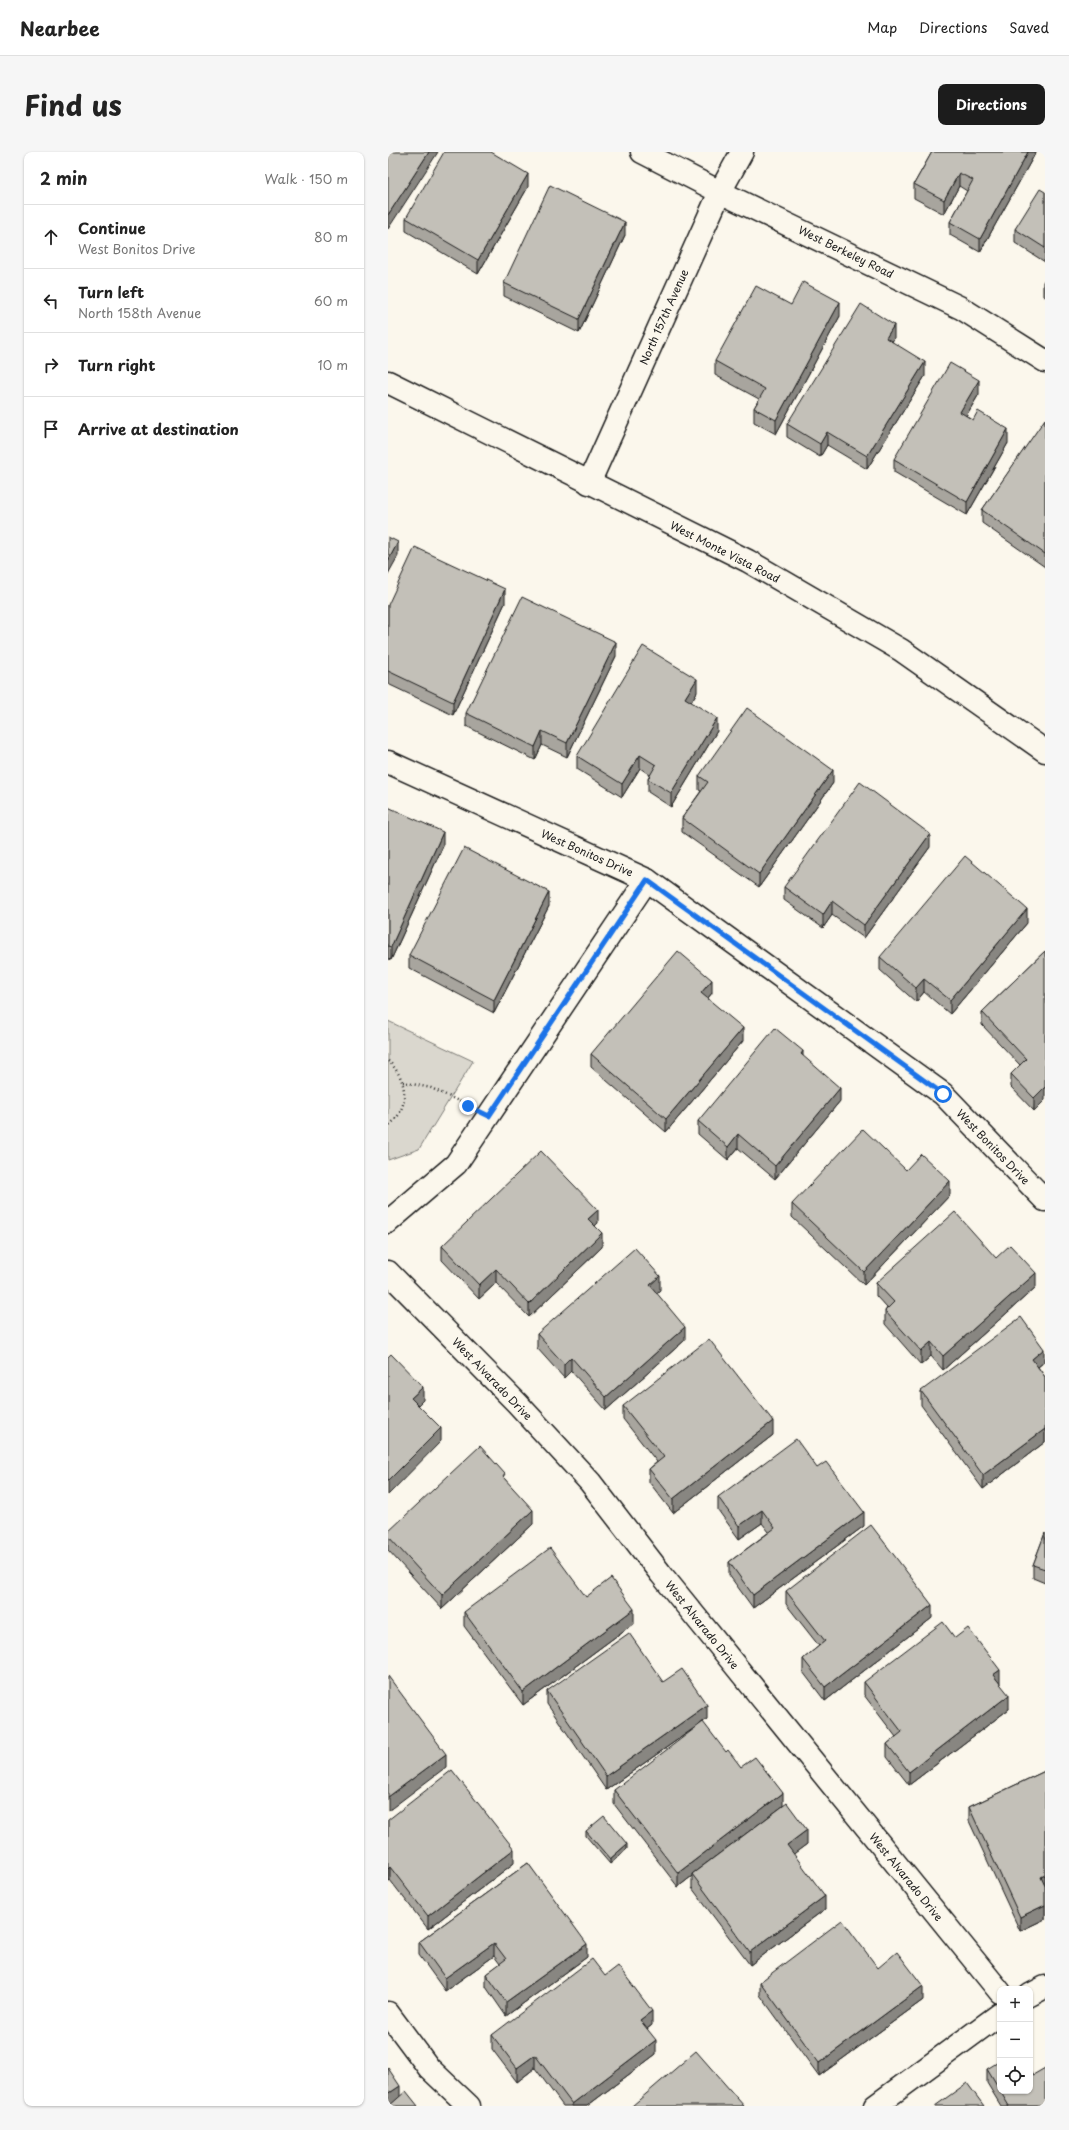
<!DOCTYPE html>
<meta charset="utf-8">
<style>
:root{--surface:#fff;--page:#f6f6f6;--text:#222;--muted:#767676;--line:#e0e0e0;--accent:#1c1c1c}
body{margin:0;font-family:"Playpen Sans",sans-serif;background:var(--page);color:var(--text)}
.controls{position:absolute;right:12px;bottom:12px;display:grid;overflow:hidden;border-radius:8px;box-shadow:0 1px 3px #0004}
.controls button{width:36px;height:36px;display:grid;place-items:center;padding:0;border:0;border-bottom:1px solid var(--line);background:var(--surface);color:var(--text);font:20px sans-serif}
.stop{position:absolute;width:12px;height:12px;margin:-9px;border:3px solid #1a73e8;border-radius:50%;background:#fff}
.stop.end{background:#1a73e8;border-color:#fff;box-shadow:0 1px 4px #0008}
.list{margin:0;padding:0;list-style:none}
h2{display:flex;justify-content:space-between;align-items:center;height:52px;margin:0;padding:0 16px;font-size:17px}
h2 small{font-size:13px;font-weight:400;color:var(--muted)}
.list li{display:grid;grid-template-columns:26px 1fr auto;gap:12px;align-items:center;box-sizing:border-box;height:64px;padding:0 16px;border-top:1px solid var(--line)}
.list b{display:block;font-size:15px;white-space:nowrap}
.list p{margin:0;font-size:13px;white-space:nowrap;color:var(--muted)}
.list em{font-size:13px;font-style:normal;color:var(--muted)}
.icon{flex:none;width:22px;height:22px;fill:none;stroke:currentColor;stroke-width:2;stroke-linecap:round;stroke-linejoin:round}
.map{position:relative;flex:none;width:657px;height:1954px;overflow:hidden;border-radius:8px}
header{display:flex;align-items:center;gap:24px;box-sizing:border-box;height:56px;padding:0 20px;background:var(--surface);border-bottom:1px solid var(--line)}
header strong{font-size:19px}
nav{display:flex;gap:22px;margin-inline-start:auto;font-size:14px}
.intro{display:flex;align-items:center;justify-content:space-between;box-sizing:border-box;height:96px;padding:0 24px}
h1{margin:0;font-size:28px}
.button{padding:10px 18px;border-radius:8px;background:var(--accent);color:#fff;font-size:14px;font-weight:700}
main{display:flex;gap:24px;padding:0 24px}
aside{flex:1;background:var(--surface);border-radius:8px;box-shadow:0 1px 3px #0004}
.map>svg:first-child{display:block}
.green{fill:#dad7ce;stroke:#7b7a75}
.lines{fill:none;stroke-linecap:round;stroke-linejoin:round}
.minor-casing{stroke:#1c1c1c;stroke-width:25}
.path{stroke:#1c1c1c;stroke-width:2.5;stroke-dasharray:1 3;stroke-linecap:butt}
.minor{stroke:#fbf7ec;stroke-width:22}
.wall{fill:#a8a59e;stroke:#1c1c1c}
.shaded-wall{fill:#888681;stroke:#1c1c1c}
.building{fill:#c3c0b8;stroke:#1c1c1c}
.route{stroke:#1a73e8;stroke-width:5}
.labels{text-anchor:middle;stroke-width:4;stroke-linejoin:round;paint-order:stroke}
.street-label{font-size:11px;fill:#1c1c1c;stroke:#fbf7ec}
</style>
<header>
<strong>Nearbee</strong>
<nav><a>Map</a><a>Directions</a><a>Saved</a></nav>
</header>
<div class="intro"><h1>Find us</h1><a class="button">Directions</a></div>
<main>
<aside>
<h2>2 min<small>Walk · 150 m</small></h2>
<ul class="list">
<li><svg class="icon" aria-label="ahead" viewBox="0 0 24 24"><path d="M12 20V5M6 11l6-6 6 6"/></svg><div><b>Continue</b><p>West Bonitos Drive</p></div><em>80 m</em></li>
<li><svg class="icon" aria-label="left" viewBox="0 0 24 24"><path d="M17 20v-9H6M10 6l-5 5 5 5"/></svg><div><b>Turn left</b><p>North 158th Avenue</p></div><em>60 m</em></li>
<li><svg class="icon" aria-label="right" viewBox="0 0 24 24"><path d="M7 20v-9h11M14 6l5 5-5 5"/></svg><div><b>Turn right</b></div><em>10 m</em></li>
<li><svg class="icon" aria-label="arrive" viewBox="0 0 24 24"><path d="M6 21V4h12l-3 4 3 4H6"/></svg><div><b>Arrive at destination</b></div></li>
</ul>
</aside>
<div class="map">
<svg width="657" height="1954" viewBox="0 0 657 1954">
<rect width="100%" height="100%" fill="#fbf7ec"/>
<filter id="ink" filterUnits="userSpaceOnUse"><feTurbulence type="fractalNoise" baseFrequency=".025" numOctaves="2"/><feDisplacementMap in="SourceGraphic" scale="8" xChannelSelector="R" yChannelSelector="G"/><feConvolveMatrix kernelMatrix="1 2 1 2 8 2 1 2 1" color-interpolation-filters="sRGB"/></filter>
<g filter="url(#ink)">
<path class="green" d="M 0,869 L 85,909 L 31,997 L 0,1008 Z"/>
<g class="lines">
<defs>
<g id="minor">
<path d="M 254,0 L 332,40 L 573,156 L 657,209"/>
<path d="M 0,230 L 360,409 L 513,498 L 657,599"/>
<path d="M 201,331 L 332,40 L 354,0"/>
<path d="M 0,610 L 259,728 L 555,942 L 657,1048"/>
<path d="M 0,1070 L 68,1012 L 259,728"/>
<path d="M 0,1120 L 129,1251 L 202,1330 L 273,1422 L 612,1840"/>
<path d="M 642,1843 L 657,1835"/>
<path d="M 0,1861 L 41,1916 L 81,1954"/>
<path d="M 487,1954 L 612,1862"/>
</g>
</defs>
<use href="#minor" class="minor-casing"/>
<g class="path">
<path d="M 0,909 C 20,926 23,957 0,974"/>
<path d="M 15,930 L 43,936 L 75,951"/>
</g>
<use href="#minor" class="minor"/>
</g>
<g class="wall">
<path d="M 544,0 L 648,0 L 592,100 L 562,83 L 562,70 L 579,39 L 571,34 L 556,62 L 526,46 L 526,32 Z"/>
<path d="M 140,35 L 90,122 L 18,79 L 18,66 Z"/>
<path d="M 657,40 L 657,110 L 627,91 L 627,77 Z"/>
<path d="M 237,83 L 191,181 L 116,144 L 116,131 Z"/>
<path d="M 657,127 L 657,145 L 655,144 L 655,130 Z"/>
<path d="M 403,153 L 452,164 L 388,282 L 366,270 L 366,256 L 371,247 L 327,223 L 327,209 Z"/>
<path d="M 506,186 L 504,190 L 537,224 L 479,317 L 439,293 L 432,305 L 399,285 L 399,272 Z"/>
<path d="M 591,242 L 578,264 L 620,291 L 579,363 L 506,320 L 506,307 Z"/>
<path d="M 657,268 L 657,415 L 594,371 L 594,358 Z"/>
<path d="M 117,451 L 65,563 L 0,532 L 0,453 Z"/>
<path d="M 228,504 L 179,605 L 154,593 L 147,608 L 78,574 L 78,561 Z"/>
<path d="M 309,540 L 303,550 L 329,579 L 283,655 L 260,640 L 260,627 L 262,623 L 252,616 L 234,645 L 189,617 L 189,604 Z"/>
<path d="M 311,624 L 445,631 L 371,735 L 294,680 L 294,666 L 313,639 L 311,638 Z"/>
<path d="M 0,655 L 55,694 L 3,808 L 0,807 Z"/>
<path d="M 542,695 L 476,786 L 444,763 L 435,776 L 396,748 L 396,735 Z"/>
<path d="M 161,754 L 106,861 L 21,816 L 21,803 Z"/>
<path d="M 639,771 L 562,862 L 536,840 L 528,850 L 492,818 L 492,805 Z"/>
<path d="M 657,799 L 646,959 L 623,935 L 623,922 L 632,913 L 594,873 L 594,860 Z"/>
<path d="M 324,841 L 320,846 L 355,889 L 278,980 L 203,915 L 203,902 Z"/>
<path d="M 452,949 L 387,1027 L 350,996 L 340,1008 L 310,982 L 310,969 Z"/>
<path d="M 518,1018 L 562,1043 L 476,1133 L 404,1065 L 404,1052 Z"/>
<path d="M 210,1071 L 207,1074 L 214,1095 L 141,1165 L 108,1131 L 91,1147 L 54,1108 L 54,1094 Z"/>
<path d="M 488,1131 L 648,1135 L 555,1218 L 543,1204 L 533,1213 L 497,1172 L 497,1159 L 499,1156 L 488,1144 Z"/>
<path d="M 272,1138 L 268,1141 L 297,1188 L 218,1258 L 183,1219 L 176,1226 L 149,1196 L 149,1182 Z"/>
<path d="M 656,1210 L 650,1215 L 657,1225 L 657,1290 L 595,1337 L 533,1253 L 533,1239 Z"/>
<path d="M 235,1254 L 385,1283 L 285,1361 L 261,1330 L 261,1317 L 269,1310 L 235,1267 Z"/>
<path d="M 429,1316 L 476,1374 L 365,1456 L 341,1423 L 341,1410 L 381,1380 L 374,1371 L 351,1387 L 330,1358 L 330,1345 Z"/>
<path d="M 117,1327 L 145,1372 L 54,1457 L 0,1398 L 0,1380 Z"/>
<path d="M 657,1381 L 657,1431 L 645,1426 L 645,1413 Z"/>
<path d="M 398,1439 L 544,1466 L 437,1549 L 415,1520 L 415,1507 L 431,1494 L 398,1452 Z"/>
<path d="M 198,1445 L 246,1471 L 135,1553 L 76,1474 L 76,1460 Z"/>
<path d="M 275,1530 L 319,1567 L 218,1638 L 159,1552 L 159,1539 Z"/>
<path d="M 476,1530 L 612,1532 L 621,1557 L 521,1633 L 499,1605 L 499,1592 L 508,1585 L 476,1543 Z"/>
<path d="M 338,1600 L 353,1615 L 395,1654 L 419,1692 L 405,1702 L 437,1757 L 362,1813 L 304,1736 L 304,1724 L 290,1735 L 226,1652 L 226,1638 Z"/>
<path d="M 657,1619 L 657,1767 L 632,1779 L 581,1669 L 581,1655 Z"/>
<path d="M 0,1668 L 126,1711 L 40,1777 L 2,1728 L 0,1730 Z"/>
<path d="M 198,1679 L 239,1697 L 222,1712 L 198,1684 Z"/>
<path d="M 140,1711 L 199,1805 L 118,1864 L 98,1835 L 98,1822 L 112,1812 L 106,1804 L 57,1839 L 31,1803 L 31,1790 Z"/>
<path d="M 490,1816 L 535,1848 L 431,1924 L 372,1843 L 372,1830 Z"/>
<path d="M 217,1824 L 264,1873 L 259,1877 L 268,1902 L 199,1954 L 175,1954 L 147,1916 L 129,1930 L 104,1897 L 104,1883 Z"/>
<path d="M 599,1917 L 645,1923 L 657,1954 L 613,1954 L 599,1931 Z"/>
</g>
<g class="shaded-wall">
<path d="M 41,0 L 50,0 L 0,77 L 0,63 Z"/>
<path d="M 640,0 L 648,0 L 592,100 L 592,87 Z"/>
<path d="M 571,21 L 571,34 L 556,62 L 556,48 Z"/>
<path d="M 140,22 L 140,35 L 90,122 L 90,108 Z"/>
<path d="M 237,70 L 237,83 L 191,181 L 191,167 Z"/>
<path d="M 452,150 L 452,164 L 388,282 L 388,268 Z"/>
<path d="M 506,173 L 506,186 L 498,200 L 498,186 Z"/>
<path d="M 537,210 L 537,224 L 479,317 L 479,304 Z"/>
<path d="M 591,228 L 591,242 L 572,274 L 572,260 Z"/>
<path d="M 620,277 L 620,291 L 579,363 L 579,350 Z"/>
<path d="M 439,280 L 439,293 L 432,305 L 432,292 Z"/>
<path d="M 10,390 L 10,404 L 0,422 L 0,409 Z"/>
<path d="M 117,437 L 117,451 L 65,563 L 65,550 Z"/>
<path d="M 228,490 L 228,504 L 179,605 L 179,591 Z"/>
<path d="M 309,527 L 309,540 L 297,560 L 297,546 Z"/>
<path d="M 329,566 L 329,579 L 283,655 L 283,641 Z"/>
<path d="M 154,579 L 154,593 L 147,608 L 147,595 Z"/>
<path d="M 252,603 L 252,616 L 234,645 L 234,632 Z"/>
<path d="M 445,618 L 445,631 L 371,735 L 371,722 Z"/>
<path d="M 55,680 L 55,694 L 3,808 L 3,795 Z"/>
<path d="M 542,682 L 542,695 L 476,786 L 476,773 Z"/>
<path d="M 161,740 L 161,754 L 106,861 L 106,848 Z"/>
<path d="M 444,749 L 444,763 L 435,776 L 435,763 Z"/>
<path d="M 639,757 L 639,771 L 562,862 L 562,848 Z"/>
<path d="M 536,827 L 536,840 L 528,850 L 528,836 Z"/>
<path d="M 324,828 L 324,841 L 313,854 L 313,841 Z"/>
<path d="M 355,876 L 355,889 L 278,980 L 278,967 Z"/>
<path d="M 415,899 L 415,912 L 413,902 Z"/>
<path d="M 657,935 L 657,948 L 646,959 L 646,946 Z"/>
<path d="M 452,936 L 452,949 L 387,1027 L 387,1014 Z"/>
<path d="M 350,982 L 350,996 L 340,1008 L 340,995 Z"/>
<path d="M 562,1029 L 562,1043 L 476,1133 L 476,1120 Z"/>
<path d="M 210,1058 L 210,1071 L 200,1080 L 200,1067 Z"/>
<path d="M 214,1081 L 214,1095 L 141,1165 L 141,1152 Z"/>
<path d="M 108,1117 L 108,1131 L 91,1147 L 91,1133 Z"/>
<path d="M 648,1121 L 648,1135 L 555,1218 L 555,1204 Z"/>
<path d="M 272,1124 L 272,1138 L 262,1147 L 262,1133 Z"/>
<path d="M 297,1175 L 297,1188 L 218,1258 L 218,1245 Z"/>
<path d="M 543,1190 L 543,1204 L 533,1213 L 533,1199 Z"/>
<path d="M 656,1197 L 656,1210 L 644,1220 L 644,1207 Z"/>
<path d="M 183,1205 L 183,1219 L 176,1226 L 176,1212 Z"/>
<path d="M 35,1235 L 35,1248 L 23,1260 L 23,1246 Z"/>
<path d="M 385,1269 L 385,1283 L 285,1361 L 285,1347 Z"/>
<path d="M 53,1276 L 53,1289 L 0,1343 L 0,1329 Z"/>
<path d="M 657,1277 L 657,1290 L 595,1337 L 595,1323 Z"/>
<path d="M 145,1358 L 145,1372 L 54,1457 L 54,1443 Z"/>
<path d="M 374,1358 L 374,1371 L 351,1387 L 351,1374 Z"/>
<path d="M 476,1360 L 476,1374 L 365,1456 L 365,1443 Z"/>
<path d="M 544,1453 L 544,1466 L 437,1549 L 437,1535 Z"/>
<path d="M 246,1457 L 246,1471 L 135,1553 L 135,1540 Z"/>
<path d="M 612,1518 L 612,1532 L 605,1523 Z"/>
<path d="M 621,1543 L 621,1557 L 521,1633 L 521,1620 Z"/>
<path d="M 319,1553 L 319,1567 L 218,1638 L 218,1624 Z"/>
<path d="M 58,1602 L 58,1615 L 0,1659 L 0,1645 Z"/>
<path d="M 395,1641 L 395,1654 L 304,1722 L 304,1724 L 290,1735 L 290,1721 Z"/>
<path d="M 419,1678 L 419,1692 L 399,1707 L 399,1693 Z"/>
<path d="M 239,1692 L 239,1697 L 222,1712 L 222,1707 Z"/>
<path d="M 126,1697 L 126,1711 L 40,1777 L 40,1764 Z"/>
<path d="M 2,1715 L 2,1728 L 0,1730 L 0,1717 Z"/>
<path d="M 657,1723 L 657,1737 L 653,1725 Z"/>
<path d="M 437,1744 L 437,1757 L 362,1813 L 362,1800 Z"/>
<path d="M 657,1753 L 657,1767 L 632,1779 L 632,1765 Z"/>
<path d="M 106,1791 L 106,1804 L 57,1839 L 57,1826 Z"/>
<path d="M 199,1792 L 199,1805 L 118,1864 L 118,1850 Z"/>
<path d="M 535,1834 L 535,1848 L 431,1924 L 431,1911 Z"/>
<path d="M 264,1859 L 264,1873 L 252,1882 L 252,1868 Z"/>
<path d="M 268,1888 L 268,1902 L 199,1954 L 184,1954 L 184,1952 Z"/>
<path d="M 147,1903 L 147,1916 L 129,1930 L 129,1916 Z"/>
<path d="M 12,1934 L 12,1947 L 2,1954 L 0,1954 L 0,1942 Z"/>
</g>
<g class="building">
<path d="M 0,0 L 41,0 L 0,63 Z"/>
<path d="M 56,0 L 103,0 L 140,22 L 90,108 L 18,66 Z"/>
<path d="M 544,0 L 640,0 L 592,87 L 562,70 L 585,28 L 571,21 L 556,48 L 526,32 Z"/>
<path d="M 162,33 L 237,70 L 191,167 L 116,131 Z"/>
<path d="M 652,37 L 657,40 L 657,96 L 627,77 Z"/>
<path d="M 415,130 L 452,150 L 388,268 L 366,256 L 377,237 L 327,209 L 368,134 L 403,153 Z"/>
<path d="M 473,152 L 506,173 L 498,186 L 537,210 L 479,304 L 439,280 L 432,292 L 399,272 Z"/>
<path d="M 562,211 L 591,228 L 572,260 L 585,268 L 590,259 L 620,277 L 579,350 L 506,307 Z"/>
<path d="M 657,267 L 657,402 L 594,358 Z"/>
<path d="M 0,385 L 10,390 L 0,409 Z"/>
<path d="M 27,395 L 117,437 L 65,550 L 0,519 L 0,453 Z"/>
<path d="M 134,445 L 228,490 L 179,591 L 154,579 L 147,595 L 78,561 Z"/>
<path d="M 255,494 L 309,527 L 297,546 L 329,566 L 283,641 L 260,627 L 268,613 L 252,603 L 234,632 L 189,604 Z"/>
<path d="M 359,556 L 445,618 L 371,722 L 294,666 L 320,630 L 311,624 Z"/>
<path d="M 472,630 L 542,682 L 476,773 L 444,749 L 435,763 L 396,735 Z"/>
<path d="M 0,655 L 55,680 L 3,795 L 0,794 Z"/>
<path d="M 76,696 L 161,740 L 106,848 L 21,803 Z"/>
<path d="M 577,704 L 639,757 L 562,848 L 536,827 L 528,836 L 492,805 Z"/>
<path d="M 290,799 L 324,828 L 313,841 L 355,876 L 278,967 L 203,902 Z"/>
<path d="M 657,799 L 657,935 L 646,946 L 623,922 L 638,907 L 594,860 Z"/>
<path d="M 387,876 L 415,899 L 413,902 L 452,936 L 387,1014 L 350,982 L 340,995 L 310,969 Z"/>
<path d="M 475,977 L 518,1018 L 533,1002 L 562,1029 L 476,1120 L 404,1052 Z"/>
<path d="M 153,999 L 210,1058 L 200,1067 L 214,1081 L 141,1152 L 108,1117 L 91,1133 L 54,1094 Z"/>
<path d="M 567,1060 L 608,1106 L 622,1093 L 648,1121 L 555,1204 L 543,1190 L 533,1199 L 497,1159 L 506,1150 L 488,1131 Z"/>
<path d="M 247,1096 L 272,1124 L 262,1133 L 297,1175 L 218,1245 L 183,1205 L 176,1212 L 149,1182 Z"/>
<path d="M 633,1165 L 656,1197 L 644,1207 L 657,1225 L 657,1277 L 595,1323 L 533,1239 Z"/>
<path d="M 321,1187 L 385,1269 L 285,1347 L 261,1317 L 276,1305 L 235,1254 Z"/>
<path d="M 3,1202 L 35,1235 L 23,1246 L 53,1276 L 0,1329 L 0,1205 Z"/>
<path d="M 408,1287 L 429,1316 L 438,1310 L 476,1360 L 365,1443 L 341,1410 L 387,1376 L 374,1358 L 351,1374 L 330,1345 Z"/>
<path d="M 92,1294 L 117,1322 L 115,1325 L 145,1358 L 54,1443 L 0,1384 L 0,1380 Z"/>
<path d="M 483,1373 L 544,1453 L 437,1535 L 415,1507 L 437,1489 L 398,1439 Z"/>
<path d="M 657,1381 L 657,1417 L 645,1413 Z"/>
<path d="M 162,1396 L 198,1445 L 223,1426 L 246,1457 L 135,1540 L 76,1460 Z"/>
<path d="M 555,1470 L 567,1486 L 580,1476 L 612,1518 L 605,1523 L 621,1543 L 521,1620 L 499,1592 L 514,1580 L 476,1530 Z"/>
<path d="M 241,1481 L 275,1530 L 294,1517 L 319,1553 L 218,1624 L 159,1539 Z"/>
<path d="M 0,1524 L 58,1602 L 0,1645 Z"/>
<path d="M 315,1570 L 338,1600 L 340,1598 L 353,1615 L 367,1605 L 395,1641 L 290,1721 L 226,1638 Z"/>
<path d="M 64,1618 L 126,1697 L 40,1764 L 2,1715 L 0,1717 L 0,1668 Z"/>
<path d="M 657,1619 L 657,1723 L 653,1725 L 657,1734 L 657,1753 L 632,1765 L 581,1655 Z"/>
<path d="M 399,1651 L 419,1678 L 399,1693 L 437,1744 L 362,1800 L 304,1722 Z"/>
<path d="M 216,1664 L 239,1692 L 222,1707 L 198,1679 Z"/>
<path d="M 140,1711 L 199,1792 L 118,1850 L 98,1822 L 118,1807 L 106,1791 L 57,1826 L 31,1790 Z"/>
<path d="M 454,1768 L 490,1816 L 509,1800 L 535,1834 L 431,1911 L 372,1830 Z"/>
<path d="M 204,1807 L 217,1824 L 230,1814 L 264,1859 L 252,1868 L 268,1888 L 184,1952 L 147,1903 L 129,1916 L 104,1883 Z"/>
<path d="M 308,1899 L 356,1954 L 244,1954 Z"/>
<path d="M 612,1909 L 612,1939 L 642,1939 L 642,1918 L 645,1923 L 657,1916 L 657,1954 L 621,1954 L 599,1917 Z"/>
<path d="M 0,1916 L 12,1934 L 0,1942 Z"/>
<path d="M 579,1931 L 596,1954 L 547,1954 Z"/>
<path d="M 18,1939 L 30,1954 L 1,1954 Z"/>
</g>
</g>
<g class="lines" filter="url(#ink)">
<path class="route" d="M 80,954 L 101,964 L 259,728 L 555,942"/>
</g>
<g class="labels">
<g class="street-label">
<text transform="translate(458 100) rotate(26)" y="4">West Berkeley Road</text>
<text transform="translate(276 165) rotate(-66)" y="4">North 157th Avenue</text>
<text transform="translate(337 400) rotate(27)" y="4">West Monte Vista Road</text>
<text transform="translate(199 701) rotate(24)" y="4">West Bonitos Drive</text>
<text transform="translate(605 995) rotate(46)" y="4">West Bonitos Drive</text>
<text transform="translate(104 1227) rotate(46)" y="4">West Alvarado Drive</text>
<text transform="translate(314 1473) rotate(51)" y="4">West Alvarado Drive</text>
<text transform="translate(518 1725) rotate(51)" y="4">West Alvarado Drive</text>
</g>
</g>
</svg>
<div class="controls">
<button>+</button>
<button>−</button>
<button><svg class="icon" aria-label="locate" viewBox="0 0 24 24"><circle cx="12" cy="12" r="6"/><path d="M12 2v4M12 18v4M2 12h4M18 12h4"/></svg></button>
</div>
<div class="stop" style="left:555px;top:942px"></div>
<div class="stop end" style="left:80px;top:954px"></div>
</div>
</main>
